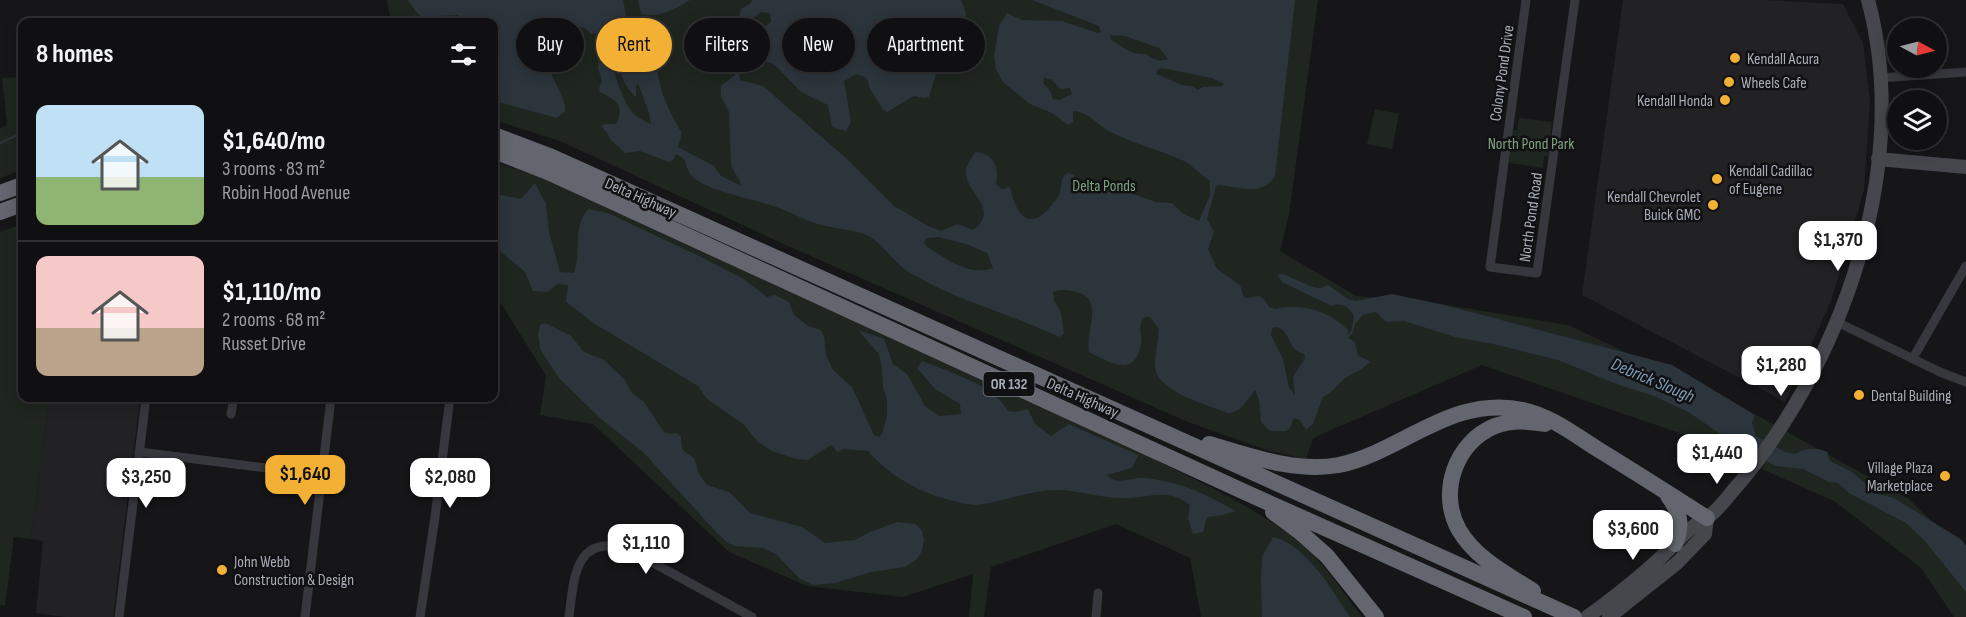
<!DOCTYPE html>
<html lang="en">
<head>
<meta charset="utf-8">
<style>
  :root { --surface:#101012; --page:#1e1e20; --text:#f1f3f6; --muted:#9c9d9f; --line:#303032; --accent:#f2b134 }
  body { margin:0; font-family:"Sofia Sans Condensed",sans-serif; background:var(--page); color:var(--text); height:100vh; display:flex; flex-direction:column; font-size:22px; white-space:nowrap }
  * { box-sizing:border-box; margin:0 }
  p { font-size:20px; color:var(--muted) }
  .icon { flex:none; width:33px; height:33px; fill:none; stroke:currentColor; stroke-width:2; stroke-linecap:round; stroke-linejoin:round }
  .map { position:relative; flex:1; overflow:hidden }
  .details { position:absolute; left:18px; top:18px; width:480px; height:384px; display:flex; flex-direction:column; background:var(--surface); border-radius:12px; box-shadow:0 3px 15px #0003,0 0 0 2px var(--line) }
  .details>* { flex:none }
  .hud { position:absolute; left:516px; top:18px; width:570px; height:54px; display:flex; gap:12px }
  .needle { width:39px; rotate:97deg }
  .tools { position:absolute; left:1887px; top:18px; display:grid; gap:12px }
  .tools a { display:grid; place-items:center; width:60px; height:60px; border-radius:50%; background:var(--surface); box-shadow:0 3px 15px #0003,0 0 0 2px var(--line); font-size:30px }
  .price { position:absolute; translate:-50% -51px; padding:0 14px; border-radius:12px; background:#fff; color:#222; font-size:20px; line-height:39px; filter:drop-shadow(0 2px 3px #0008) }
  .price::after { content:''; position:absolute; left:50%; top:36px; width:18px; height:14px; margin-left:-9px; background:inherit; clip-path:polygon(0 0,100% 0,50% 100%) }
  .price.on { background:var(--accent); color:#111 }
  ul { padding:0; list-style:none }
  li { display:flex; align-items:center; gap:18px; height:150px; padding:0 18px }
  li+li { border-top:2px solid var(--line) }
  li span { display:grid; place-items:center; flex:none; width:168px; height:120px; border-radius:12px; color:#555 }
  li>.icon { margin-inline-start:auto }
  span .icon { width:72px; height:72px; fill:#fffc; stroke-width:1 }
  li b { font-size:26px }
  h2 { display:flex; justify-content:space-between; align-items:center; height:72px; padding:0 18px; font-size:26px }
  .chip { padding:0 21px; border-radius:27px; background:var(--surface); box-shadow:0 3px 15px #0003,0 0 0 2px var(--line); font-size:21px; line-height:54px }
  .chip.on { background:var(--accent); color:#111 }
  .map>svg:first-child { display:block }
</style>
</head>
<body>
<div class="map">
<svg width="1966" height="617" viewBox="0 0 1966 617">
  <rect width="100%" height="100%" fill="#161618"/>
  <path fill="#222225" d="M1623,0h141l79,4 20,39 7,58 -6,89 -33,111 -46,101 -203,-107z
    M49,398h91l-27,219h-48l-29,-4 7,-72 -12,-2z"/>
  <path fill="#1e261f" d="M387,0h931l-29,215 -9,36 76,45 84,8 128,21 170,80 171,94 57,56v62h-12l-33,-49 -87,-67 -149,-66 -203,-70 -165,71 -4,3 -7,20 -37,-8 -81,-29 -400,-176 -228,-105 -66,-21v-98h-103z
    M22,77v93l-22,8v-50l7,-3 -5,-47z
    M1375,109l24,5 -7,35 -25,-5z
    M1519,118l33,4 -4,34h-4l-1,12 -34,-5 4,-33h4z
    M494,162l50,16 600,276c55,28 116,54 163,95 21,19 37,45 55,68h-161l-11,-59 -74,-34 -125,43 -7,50h-15l4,-43 -70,23 -96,-11 -78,-34 -136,-128 -53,-9 6,-40 -52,-82z
    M22,224v174h27l-18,141 -17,-2 -9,69 -5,-1v-373z"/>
  <path fill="#2c353c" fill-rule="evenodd" d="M408,0h215c5,22 3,34 19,53l15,-1c-2,29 10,57 25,81l-4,14 36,19 7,10 20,10c-1,-9 -8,-13 -10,-22l-2,-52 -8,-16v-10l14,-11v-7l-6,-6 -16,1 -15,-5c-4,-14 -7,-23 1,-36l20,-3 16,8 2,-2 4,-16 9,-5 2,-4h208l2,2 4,12 -14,43 -13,6 -10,34 -5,1 -10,-2 -27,16 -4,-2 -14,-23 -1,-6 -3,-4 -9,-3 -12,7 7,41 -5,9 -14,-4 -4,-22 -27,-13 -24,-25 -6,-4 -8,-2 -15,1 -8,-3 -2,5 2,16 23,6 84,73 47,47 36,21 11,4 17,-7 15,6c29,-22 -9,-36 -7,-60 1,-6 6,-12 9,-18 18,1 25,15 21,32l6,5 8,-2c5,25 18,47 41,19 2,-4 7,-8 8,-11 4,-9 0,-16 8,-22l7,2 2,6 -2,9 9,4 5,-3 7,-10 61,21 16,1 10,10 17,8 11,-26v-14c-9,-6 -17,-15 -26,-20 -24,-11 -51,-17 -75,-30 -13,-7 -20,-19 -36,-20v11l-5,3 -16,-12 -22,-9 -27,-22 -7,-13 -2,-13 5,-30 8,-13 15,7 40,1 36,12 3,-1 -2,-6 -67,-26h263l-20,176c-11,21 -37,11 -56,9l-3,1 -9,33 7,13 -6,17 9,20 23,16 4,12 4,1 11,-2 6,4 4,7 6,2c25,-7 55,2 73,21l-1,7 8,5 3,14 8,3 4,3 -8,7 -17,9 -15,15 -7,4 -10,27 -7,6 -6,-10 -6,-2 -4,10 -4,3h-16l-9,-9 -2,-22 -4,-10c-9,10 -12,22 -27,23 -20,-8 -71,-21 -73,-46 0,-13 3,-26 4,-38l-9,-12h-5c-9,9 -2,17 -4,27 -6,35 -33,18 -52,8 -4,-25 18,-55 -17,-61 -7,-1 -13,-2 -19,1l1,8 7,13 3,21 -5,3c-48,-23 -101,-36 -147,-63 -17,-9 -30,-32 -45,-39 -15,-6 -33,-6 -49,-11 -14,-4 -27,-12 -42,-17 -20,-8 -72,-16 -85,-32 -4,-4 -4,-11 -7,-16l-8,-5 -2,5 -5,3 -29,-11 -15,2 -15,-14 -2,-5 -7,-8 3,-2h12c9,-18 1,-24 -16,-32l-1,-4 3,-7 -4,-13 1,-16 18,-10 2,-13 -8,-2 -8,5 -12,2c-6,-8 -13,-8 -22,-7 -17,2 -25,27 -20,42 5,12 12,23 16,36v6l-8,7 -63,-17v-79h-42l6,-7 -23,1 -3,4c-12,0 -18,-11 -24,-20zM761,12l9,1 1,9 -8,6 -11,-4 -4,1 -1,-2zM1111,35l14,1 34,12 9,11c-9,3 -15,1 -22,-5 -15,2 -24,-8 -36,-15zM613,53l8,5c0,20 1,23 14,39l1,-1v-10l2,-3 11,30 2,11c-6,-3 -12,-5 -17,-10 -9,-8 -26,-50 -21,-61zM1162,68l50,10 12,6 -2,2 -19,1 -5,3c-7,-6 -12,-3 -19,-6 -8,-4 -15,-7 -23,-10l2,-5zM1044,78l8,2 8,9 10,-1 2,6 -13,6 -6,-1 -3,-8 -7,-8zM939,237l30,8 18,8 6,15c-24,9 -47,-10 -66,-21l-3,-5 3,-4zM1278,327c14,7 9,22 26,27l1,4 -12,19 2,18 -6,-7 -6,-29 -12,-24 1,-7z
    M638,0h52c-14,9 -31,18 -49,14z
    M535,183l11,21 3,28 11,40 14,1c8,-22 -2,-45 14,-64l20,4 93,44 43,22 23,18 8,-2 14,7 5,13 14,11 13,4 3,6 2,19 7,15 19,17 22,48 5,2 3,-3 5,-19v-14l-4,-14 -1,-18 -3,-15 -21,-24 26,9 9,25 14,10 18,32 14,10 22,-2 -1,-10 -25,-15 -18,-21 5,-7c26,10 73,25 86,50l7,1 13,-3 7,15 16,12 18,-12 69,31 -6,13 -25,7c11,12 25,1 39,3 38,5 57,15 90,33l-13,4 -16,2 -4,15 -10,2 -5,-16 2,-13c-22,-18 -40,-7 -65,-7 -23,1 -46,-8 -68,-8 -28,0 -54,12 -81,15 -6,0 -13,-2 -18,-3 -34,-7 -68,-25 -90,-51l-25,-2 -5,3 -7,-7 -23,15 -12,-1 -24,-8 -14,-9 -15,-18 -36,-25 -9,-13 -103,-62 -29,-22 2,-17 -10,-1 -11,8 -14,-1 -8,-19 -24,-20 -7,-26v-39l7,8 20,4z
    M1283,274c8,3 31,15 36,14 3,0 6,-2 9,-3l20,14 8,2 36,-7 48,10 232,61 83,50 -3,8 4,13 29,16 10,2c10,-6 22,-7 32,-2l3,9 22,11 26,22 16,4 68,42 4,6v46l-41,-51 -19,-18 -57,-30 -11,-10 -9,-1 -26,-13 -28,-3 -46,-26 -39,-27 -36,-17 -35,-11 -61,-25 -65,-16 -38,-7 -51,-16 -18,1 -10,-10 -13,3 -11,12 2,-11c-6,-9 -11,-14 -22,-10l-50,-24 -5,-7z
    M545,323l26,13 13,16 20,8 21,20 6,12 13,10 20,30 6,2 7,-1 4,4c0,17 3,13 13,21l5,16 8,11 22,7 21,21 52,14 23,16 30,-3 15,-8 27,-10 19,2 6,7 2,9 -2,11 -5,8 -12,8 -34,5 -36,11 -21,2 -14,-6 -24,-25 -13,-6 -28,-2 -7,-3 -11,-10 -74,-81 -42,-33 -42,-41 -19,-29 -2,-15 2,-9z
    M1273,537c35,9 58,52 77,80h-88l-1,-36 1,-24z"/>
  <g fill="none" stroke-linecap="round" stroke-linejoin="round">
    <path stroke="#2c353c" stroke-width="2" d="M0,143l22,-10
      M1347,337l5,-5 2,-8"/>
    <path stroke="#37383d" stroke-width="9" d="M1526,0l-36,267 47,6 38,-273
      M1880,78l86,-6
      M1837,322l103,50 26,10
      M1913,358l53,-92
      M231,414l3,-16
      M139,452l183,23
      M119,617l27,-219
      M305,617l26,-219
      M420,617l15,-100 15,-119
      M569,617c5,-38 5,-84 59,-68l124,68
      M1096,617l2,-24"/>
    <path stroke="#45474d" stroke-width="14" d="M1878,159l88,8
      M1587,617c21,-15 41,-31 61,-48 16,-13 29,-30 46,-43 3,-3 8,-5 12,-7 9,-7 18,-17 25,-26 111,-126 182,-327 137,-493
      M1609,617l68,-54 28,-29 2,-16"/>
    <path stroke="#63666e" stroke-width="16" d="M494,135l58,22 1022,460
      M494,151l54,21 701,322 275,123
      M0,193l22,-8
      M0,212l22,-8
      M1209,444c41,12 87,29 130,21 65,-14 111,-70 184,-55 28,6 52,25 76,40 36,22 72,45 108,68
      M1668,496c12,16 15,29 7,48
      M1273,512l27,20 27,24 49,61
      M1533,591c-26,-17 -57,-32 -74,-61 -21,-37 -4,-88 36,-104 16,-6 34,-5 50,-2"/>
  </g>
  <g fill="#f2b134" stroke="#111113" stroke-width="2">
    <circle cx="1735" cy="58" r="6"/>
    <circle cx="1729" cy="82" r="6"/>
    <circle cx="1725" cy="100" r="6"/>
    <circle cx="1717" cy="179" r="6"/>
    <circle cx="1713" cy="205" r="6"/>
    <circle cx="1859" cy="395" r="6"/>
    <circle cx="1945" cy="476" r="6"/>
    <circle cx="222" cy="570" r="6"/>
  </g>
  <g text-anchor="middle" stroke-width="5" stroke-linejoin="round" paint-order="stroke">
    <rect fill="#111113" stroke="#7b7e86" stroke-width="1.5" x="983.5" y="372" width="51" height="24" rx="4.5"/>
    <g font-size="15" font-weight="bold" fill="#a8adb8">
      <text x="1009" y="389">OR 132</text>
    </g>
    <g font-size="16" fill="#a8adb8" stroke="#111113" text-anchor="start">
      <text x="1747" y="64">Kendall Acura</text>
      <text x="1741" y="88">Wheels Cafe</text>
      <text x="1713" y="106" text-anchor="end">Kendall Honda</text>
      <text x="1729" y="176">Kendall Cadillac<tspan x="1729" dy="18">of Eugene</tspan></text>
      <text x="1701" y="202" text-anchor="end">Kendall Chevrolet<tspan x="1701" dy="18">Buick GMC</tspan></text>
      <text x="1871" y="401">Dental Building</text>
      <text x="1933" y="473" text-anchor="end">Village Plaza<tspan x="1933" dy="18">Marketplace</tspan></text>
      <text x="234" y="567">John Webb<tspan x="234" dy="18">Construction &amp; Design</tspan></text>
    </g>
    <g font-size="16" fill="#a8adb8" stroke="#111113">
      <text transform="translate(1501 73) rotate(-82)" y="6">Colony Pond Drive</text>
      <text transform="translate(641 197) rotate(24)" y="6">Delta Highway</text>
      <text transform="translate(1530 217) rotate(-82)" y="6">North Pond Road</text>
      <text transform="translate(1083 397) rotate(24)" y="6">Delta Highway</text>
    </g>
    <g font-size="16" fill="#7fa381" stroke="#111113">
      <text x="1531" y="149">North Pond Park</text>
      <text x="1104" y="191">Delta Ponds</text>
    </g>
    <g font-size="18" font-style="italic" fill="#7f9bb3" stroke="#111113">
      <text transform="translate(1653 380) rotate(23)" y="6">Debrick Slough</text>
    </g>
  </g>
</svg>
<div class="tools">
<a><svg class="needle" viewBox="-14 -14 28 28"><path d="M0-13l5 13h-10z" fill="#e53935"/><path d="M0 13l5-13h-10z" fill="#9c9d9f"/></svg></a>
<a><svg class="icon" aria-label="layers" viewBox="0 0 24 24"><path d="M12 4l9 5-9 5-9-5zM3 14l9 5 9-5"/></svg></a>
</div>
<b class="price" style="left:1838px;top:272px">$1,370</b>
<b class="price" style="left:1781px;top:397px">$1,280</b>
<b class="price" style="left:1717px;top:485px">$1,440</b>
<b class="price on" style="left:305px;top:506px">$1,640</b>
<b class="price" style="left:146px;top:509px">$3,250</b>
<b class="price" style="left:450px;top:509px">$2,080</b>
<b class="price" style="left:1633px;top:561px">$3,600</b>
<b class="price" style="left:646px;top:575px">$1,110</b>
<div class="hud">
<a class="chip">Buy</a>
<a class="chip on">Rent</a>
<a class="chip">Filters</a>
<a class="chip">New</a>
<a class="chip">Apartment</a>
</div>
<section class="details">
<h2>8 homes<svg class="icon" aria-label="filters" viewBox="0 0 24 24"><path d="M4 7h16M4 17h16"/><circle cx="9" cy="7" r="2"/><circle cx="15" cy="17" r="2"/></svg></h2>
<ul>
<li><span style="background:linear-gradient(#bfe0f5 60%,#8fb573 0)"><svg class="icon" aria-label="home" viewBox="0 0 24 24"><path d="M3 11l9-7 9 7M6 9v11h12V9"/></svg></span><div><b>$1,640/mo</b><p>3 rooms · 83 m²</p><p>Robin Hood Avenue</p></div></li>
<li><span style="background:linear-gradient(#f6c9c9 60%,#b9a48a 0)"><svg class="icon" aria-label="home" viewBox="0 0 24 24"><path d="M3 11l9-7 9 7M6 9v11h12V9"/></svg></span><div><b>$1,110/mo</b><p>2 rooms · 68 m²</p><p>Russet Drive</p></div></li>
</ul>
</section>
</div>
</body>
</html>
